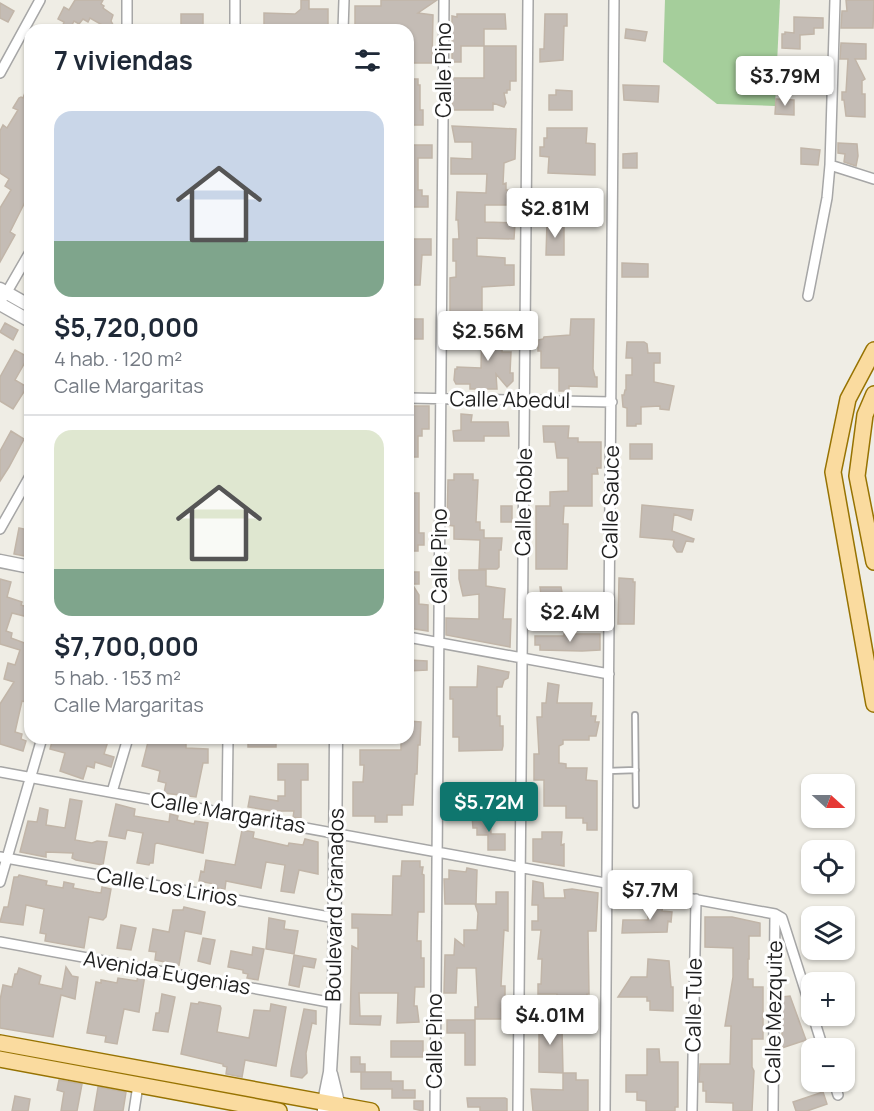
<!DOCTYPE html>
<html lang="es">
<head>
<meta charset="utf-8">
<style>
  :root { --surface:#fff; --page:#f2f2f3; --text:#1f2937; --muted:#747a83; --line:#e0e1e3; --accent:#0f766e }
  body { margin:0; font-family:Manrope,sans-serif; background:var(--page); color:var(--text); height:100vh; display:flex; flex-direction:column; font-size:22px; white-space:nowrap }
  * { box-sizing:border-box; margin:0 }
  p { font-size:20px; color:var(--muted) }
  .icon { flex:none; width:33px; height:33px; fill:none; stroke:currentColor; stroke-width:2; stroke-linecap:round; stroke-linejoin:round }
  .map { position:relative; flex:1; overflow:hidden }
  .drawer { position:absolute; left:24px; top:24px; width:390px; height:720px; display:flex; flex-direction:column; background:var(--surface); border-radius:18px; box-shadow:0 2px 4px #0004 }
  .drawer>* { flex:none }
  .needle { width:39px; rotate:111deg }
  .fabs { position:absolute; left:801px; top:774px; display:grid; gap:12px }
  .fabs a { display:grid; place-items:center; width:54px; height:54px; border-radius:12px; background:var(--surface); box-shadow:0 2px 4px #0004; font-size:30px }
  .price { position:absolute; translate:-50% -51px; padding:0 14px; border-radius:6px; background:#fff; color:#222; font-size:20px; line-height:39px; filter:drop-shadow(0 2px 3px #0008) }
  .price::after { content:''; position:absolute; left:50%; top:36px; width:18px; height:14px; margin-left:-9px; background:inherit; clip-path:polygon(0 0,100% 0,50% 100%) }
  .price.active { background:var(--accent); color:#fff }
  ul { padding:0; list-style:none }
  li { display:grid; align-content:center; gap:12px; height:318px; padding:0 30px }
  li+li { border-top:2px solid var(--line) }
  li span { display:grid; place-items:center; height:186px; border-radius:18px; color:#555 }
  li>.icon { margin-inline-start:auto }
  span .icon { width:108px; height:108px; fill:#fffc; stroke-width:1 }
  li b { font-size:26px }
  h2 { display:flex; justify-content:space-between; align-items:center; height:72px; padding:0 30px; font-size:26px }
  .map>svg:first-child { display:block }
</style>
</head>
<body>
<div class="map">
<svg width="874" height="1111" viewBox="0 0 874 1111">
  <rect width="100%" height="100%" fill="#efede5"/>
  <path fill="#a5ce9b" d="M665,0h115l-5,106 -58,-2 -54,-42z"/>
  <path fill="#c4bcb5" stroke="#c1b5a8" stroke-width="1.5" d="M75,0h28l-2,4 3,2 -1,2 10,7 -2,6 5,9h-5l-21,-12 -2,4 -5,-3 -4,5 -5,-3 -4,8 -7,-4 1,-3 -6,-3 6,-12 5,3z
    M301,0h8v9h19v21h-64v-17l31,1 6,-5z
    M381,0h56l-19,13 15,2 -1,48h-24v-33h-53v-24h26z
    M846,0h28l-1,28h-32l1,-17h5z
    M0,3l14,8 -6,11 -8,-4z
    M181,14h22v15l-22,-2z
    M457,14h48l1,15h-22v17h-23v16h-9v-46l5,1z
    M545,14h22v12h-3l-1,34 -23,2v-13h4z
    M794,17l29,1v10h-9v6l-14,1v14l-18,-1v-14h3v-2l9,1z
    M626,29l21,3 -2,9 -20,-3z
    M841,43l25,1v15h-11l10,20 -3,2v13h3v23l-19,-1 -2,-16h-2v-8h4l2,-33h-8z
    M484,46h32v35h-6v9h-3v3h-3l2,10 -2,4 -11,-4v7h-41v-32h32z
    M788,67h12l-1,15 16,1 -1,11 -16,-2 1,-10 -23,-1 1,-12 11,1z
    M408,79h10v6h2v25h3v15h-15z
    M29,82l1,110 -20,40 5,3 -15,27v-54l11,-18 -6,-4 4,-7 -9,-6v-42l3,-6 4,3 11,-18 -5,-2 6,-10 2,-1 2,1z
    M623,85l36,1 -1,16 -34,-2z
    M556,90l16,1v19h-23v-15h7z
    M776,99l18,1v15l-19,-1z
    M452,126l64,3 -1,30 -11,4 -1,21 3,-1v7h7v15h-28v17l30,1 -1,16 -37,-1v18l28,2v7h9v20l-32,2v32l-31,-1 -1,-5v-35l6,-1v-16h-3v-22h6l-1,-19h-2l1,-28 29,1 1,-19h-36v-16l21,1v-17h-17z
    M547,128h40l-1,15 9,1v31l-47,-2 1,-16 -9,-1v-9h4v-9h3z
    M838,143l19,1 1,12 -2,10 -12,-4 1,-8 -7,-1z
    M408,145h24v13h-14v32h4v6h6v11h-20z
    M801,148l19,2 -2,15 -17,-1z
    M637,153v15h-14v-14z
    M547,223h17v32h-18z
    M408,239h23v16h-9l-2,30h-12z
    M622,263l26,1v13h-26z
    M409,319h14v20h-14z
    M571,319h23l-1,50 2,8h2v10l-28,-1v5h-10v-23h-18v-17h-3v-11l5,-1 1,-2 26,-2z
    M482,322h20v30h9l-1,21h3v8l-6,6 -11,-13 1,15h-27v-5h-14l-2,-4 1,-11h2v-2l24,1z
    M5,323l13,7 -5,10 -13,-8z
    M627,342h17l3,2 1,9h12v10h-6v19l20,4 -5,24 -9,-1v-3l-19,1v17h-5v2h-9v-18l-4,-1 -1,-12h2l1,-5h1v-15h6v-17h-6z
    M15,350l13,7 -13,23 12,7 -14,22 -13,-8v-24z
    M408,406h21v23h-7v7h-4v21h-10z
    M461,414l11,1 -1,7h37l1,14h-25v5h-30l-1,-10 8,-1z
    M543,426h26l-1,12h10v4h23v26h-4l1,6h-6v32h-28l-1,18h5l-1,45h-31v-63h14v-14l18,-1v-33h-11l-2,-16h-11z
    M11,431l13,8 -15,28 -9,14v-30z
    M630,444h22v15h-22z
    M454,474h19v6h5l-2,42h4v8h4v8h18l-1,12h-2v17l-2,2h-18l1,-29 -26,-1v-13l-7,-1 1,-45h6z
    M408,493h11v40h5v12h-6v6h-10z
    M642,505l51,5 -2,10 -17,-6 -2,17 22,8 -1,3 -7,-1 -4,11h-5l-4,-6 1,-6 -34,-3z
    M501,506h11v16h-11z
    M19,528l10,2 -4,26 -11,-2z
    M459,570h27v16l19,3 -2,30h8l-1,28 -64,-12v-17l33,1v-25l-16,2 -4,-17z
    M408,572h11v12h-7l7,11v9l9,1v26l-19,-3z
    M619,578l14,1v3h2l-1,42h-16z
    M0,579l11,3 -4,15 15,5 -1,3 9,3 -2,9 -16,-4 -6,18 6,2 -1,5 19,7v58l-8,-2 -7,31 7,2 -1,5 5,2 -3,10 -23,-7v-40l14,-22 -10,-3 4,-16 7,2 5,-15 -20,-6z
    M540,587h21l3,16h3v16h-25v-5h-7l1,-18 5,-1z
    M564,634h36v16l-18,1 -42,-1v-5h-5v-9h29z
    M409,660l18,1v9l-18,1z
    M478,666l31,6 -1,6 -4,2 -2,7h-5v29h3v10h3v20l-1,4 -43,1v-14h-6v-38h-3v-12h27z
    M548,683l11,2 -2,18h35l-1,13h5l-1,6h4l-3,14h-7v4h-26v4l-4,2v17l7,1v4h21l-1,12 11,1v49h-10v-7h-4v-5h-17v-12h-22v-26h-10v-26h5l-2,-37h5v-14h4z
    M408,721l13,1 -1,23h-2l-1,29h-2l-2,31h-11v10h-15v7h-12v-6h-22v-34h10l1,-17h-4v-15h41v-12h7z
    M53,738h17l15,5 1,-5h23l-5,16 10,3 -3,10 -16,-5 -1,6 -7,-2 -4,13 -23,-8 5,-18 -15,-4z
    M149,738h30l7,1v9l22,1v14h-5l-7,34 -32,-4 2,-10 -8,-2 2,-10 -18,-5z
    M248,738h28v9h-28z
    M278,764h30v16h-7v38l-8,-1 1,-6h-22l-24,-4 2,-11 28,5v-5h7v-16h-7z
    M445,789l33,1 -1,24h-32z
    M70,799l12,2 -7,39 17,3 5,-2 10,1 -4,23 -27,-5 -4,-2 1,-5 -27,-1v5l-26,-5 8,-31 9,1 3,-14 8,2 -2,15 19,3z
    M116,804l19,5 -1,7 35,6 1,-8 8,2 -1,4 17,4 1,-3 13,2 -5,30 -46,-10 -2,1 -2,19h-3l-1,2 -12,-2 6,-30 -16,-3 -2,9 -16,-3z
    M472,816h18l1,18h14v16h-17v-15h-11v-7h-4z
    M242,830l12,2 -1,6 35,8 1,-3 14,2 2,-6 13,3v32l-19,-4 -5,23 -13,-2 4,-26 -19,-3 -5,26 -35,-7 -1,8 -11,-1v-4l-15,-3 2,-10 3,1 2,-12 29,5z
    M542,832h20l-1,13 3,-1v22l-31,-5v-22h9z
    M402,861h18v6h3l-1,7 2,1v37h-6l-1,29h4v17h3v29h-9l-1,19h3l2,16 -22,1 1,-30h-39l1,23h21l-1,9 -30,-1 2,-78 6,3v-21h-6v-14l40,1 1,-39h8z
    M467,868l10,2 -1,34h20v-12h12v39l-4,-1 -3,56h4v23h-4l1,10h-27v-12h3l-2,-39h-19l-1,25h-12l1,-38h9l1,-16 9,7v-16h13l1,-17 -3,-9h-30l-1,-25h5v-9l17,2z
    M19,875l28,6 -1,4 17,3 1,-6 10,2 -1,4 21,4 7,1 1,-6 9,2 -5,28 -3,3 -14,-3 -5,31 -39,-7 1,-7 -6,-1 4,-24 -18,-4 -3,20 -23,-3 4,-15h4l6,-30h4z
    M533,881l10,2 1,15h21l-1,-8 8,-1 26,4 -2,38h-8l1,63h-2l-1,14h-29v-14h-19v-10h3l1,-25h-4l3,-29h-9v-9h6v-16h-6z
    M648,902l15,3 -1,6 10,1 -1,10 -3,-1 -1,11 -45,1 1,-13h25z
    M184,907l21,5 -4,22 -16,-3 -6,34 -24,-5 1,-8 -7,-1 4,-22 16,3 4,-22h10z
    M705,917h27l28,6v13h-11v23h-1v20h5v8h10v52h-11v28l2,4 -2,40h-19v-8l-27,-1v-11h-3v-9h-4l1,-18h30l1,-38h-6l8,-49v-29l-28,-1z
    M269,918l16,3 -1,8 14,2 -4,23 -28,-5z
    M121,925l15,3 -5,22 -14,-2z
    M203,938l12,2 -5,24 -12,-3z
    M253,947l11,2 -6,31 -11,-2 1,-4 -5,-1v-3l-15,-3 3,-16 21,4z
    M820,950h10l2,9 -10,-2z
    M294,955l22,4 -2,9 -11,-2 -4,21 -10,-2z
    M648,959l21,2 2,26h2v24l-23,-1v-9h-3v-4h-29l13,-20h16z
    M66,967l6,9 6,1 -3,22 -14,-4 -8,42 -53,-9v-28l3,-15 9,2 3,-13h2l2,-6 22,8 -2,8 23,5z
    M138,974l7,1 -6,37 -15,-3 -7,35 -12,-2 1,-6 -19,-3 9,-51 5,1v-3l16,3 1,-5 19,3z
    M162,994l13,3 -7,35 -15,-2 3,-17h3z
    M790,996l16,44 -24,8v-51z
    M199,1002l21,4 1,2 -4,24 32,6 5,-28 16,1 1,-7 15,3 -10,59 -31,-6 -3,17 -16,-3 1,-7 -4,-1v-2l-42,-10 10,-51 7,1z
    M304,1009l12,2v13l-4,-1 -6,30 1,20 -5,5 -11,-2v-5z
    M556,1017v12h6l1,44 -24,-1v-54z
    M447,1020h28v45h-10v-32h-18z
    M391,1041h32v16h-32z
    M647,1049h12l1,13h18v45h-3v4h-29v-10l-9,-1v-8h-11v-17h21z
    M351,1057h9v7h5v8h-14z
    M361,1072h30v9h12v9h12v8h-23v-9h-31z
    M563,1073h13v7h12v31h-55l-2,-22 32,1z
    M59,1080l23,4 -5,27h-16l3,-19 -7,-2z
    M98,1087l28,5 -3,19h-29z
    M823,1092l4,12 -20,7h-11l-3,-9z
    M15,1096l15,3 -2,12h-16z
    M467,1098h38l2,1v12h-27v-4h-12z
    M414,1101h9v10l-9,-2z"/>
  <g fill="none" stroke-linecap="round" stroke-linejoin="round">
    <defs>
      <path id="service" d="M635,715l1,90
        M608,771l28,-1"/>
      <path id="minor" d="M127,30v-30
        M235,30v-30
        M343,30l1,-30
        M0,73l40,-73
        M830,165l44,14
        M808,296l19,-98 3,-33 5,-165
        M4,297l26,-45
        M408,398l204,4
        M0,529l30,-53
        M408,637l201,37
        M0,772l775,142 7,4 30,94
        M112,792l16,-54
        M227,813l1,-75
        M0,857l335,61
        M0,882l42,-144
        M0,942l334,61
        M813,1016l10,32
        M834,1082l4,13
        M134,1111l4,-26
        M435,1111l9,-1111
        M518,1111l10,-1111
        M605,1111l9,-1111
        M692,1111l4,-212
        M773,1111l2,-197"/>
      <path id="tertiary" d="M0,289l30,17
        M0,304l30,17
        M0,561l30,6
        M331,1074l9,37
        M324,1111v-9l6,-30 4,-69 2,-265"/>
      <path id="primary" d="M874,350l-26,49 -15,73 41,232
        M874,394l-9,21 -8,61 17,86
        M0,1043l371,68
        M0,1059l279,52"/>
    </defs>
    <use href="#service" stroke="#a6a6a6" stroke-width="8"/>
    <use href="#minor" stroke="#a6a6a6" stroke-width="12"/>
    <use href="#tertiary" stroke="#a6a6a6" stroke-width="15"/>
    <use href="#primary" stroke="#977302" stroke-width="18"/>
    <use href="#service" stroke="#fff" stroke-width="4.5"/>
    <use href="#minor" stroke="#fff" stroke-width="9"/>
    <use href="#tertiary" stroke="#fff" stroke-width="12"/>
    <use href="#primary" stroke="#fadb9f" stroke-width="15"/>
  </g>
  <g text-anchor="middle" stroke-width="6" stroke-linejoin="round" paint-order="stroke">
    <g font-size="21" fill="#1f1f1f" stroke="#fff">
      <text transform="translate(444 70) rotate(-90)" y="7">Calle Pino</text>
      <text transform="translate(510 400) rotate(1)" y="7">Calle Abedul</text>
      <text transform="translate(524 502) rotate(-89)" y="7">Calle Roble</text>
      <text transform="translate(611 502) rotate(-89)" y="7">Calle Sauce</text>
      <text transform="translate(440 556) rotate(-90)" y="7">Calle Pino</text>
      <text transform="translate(228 813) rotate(10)" y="7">Calle Margaritas</text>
      <text transform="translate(167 887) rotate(10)" y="7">Calle Los Lirios</text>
      <text transform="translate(335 905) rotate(-89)" y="7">Boulevard Granados</text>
      <text transform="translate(167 973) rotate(10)" y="7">Avenida Eugenias</text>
      <text transform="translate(694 1005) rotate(-89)" y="7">Calle Tule</text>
      <text transform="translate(774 1012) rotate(-89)" y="7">Calle Mezquite</text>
      <text transform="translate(435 1041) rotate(-90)" y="7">Calle Pino</text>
    </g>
  </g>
</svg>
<div class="fabs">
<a><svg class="needle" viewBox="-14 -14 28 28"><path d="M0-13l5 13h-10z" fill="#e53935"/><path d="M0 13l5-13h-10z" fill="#747a83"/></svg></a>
<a><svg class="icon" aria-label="locate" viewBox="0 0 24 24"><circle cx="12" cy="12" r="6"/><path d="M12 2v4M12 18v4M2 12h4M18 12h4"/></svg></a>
<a><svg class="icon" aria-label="layers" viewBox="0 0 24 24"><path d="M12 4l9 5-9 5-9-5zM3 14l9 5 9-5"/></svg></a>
<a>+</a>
<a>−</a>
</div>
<b class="price" style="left:785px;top:107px">$3.79M</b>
<b class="price" style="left:555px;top:239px">$2.81M</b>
<b class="price" style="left:488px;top:362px">$2.56M</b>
<b class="price" style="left:570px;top:643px">$2.4M</b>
<b class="price active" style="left:489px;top:833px">$5.72M</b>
<b class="price" style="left:650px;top:921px">$7.7M</b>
<b class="price" style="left:550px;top:1046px">$4.01M</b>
<section class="drawer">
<h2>7 viviendas<svg class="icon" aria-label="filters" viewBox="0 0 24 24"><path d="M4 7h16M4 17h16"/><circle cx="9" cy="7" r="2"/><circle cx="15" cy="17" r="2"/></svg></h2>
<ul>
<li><span style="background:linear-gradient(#c9d6e8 70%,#7fa58c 0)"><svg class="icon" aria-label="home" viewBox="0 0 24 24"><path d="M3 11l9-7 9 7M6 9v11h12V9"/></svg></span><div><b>$5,720,000</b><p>4 hab. · 120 m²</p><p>Calle Margaritas</p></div></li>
<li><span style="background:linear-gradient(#dfe7d0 75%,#7fa58c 0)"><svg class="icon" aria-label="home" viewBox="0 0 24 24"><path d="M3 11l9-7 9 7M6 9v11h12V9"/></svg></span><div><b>$7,700,000</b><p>5 hab. · 153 m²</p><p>Calle Margaritas</p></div></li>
</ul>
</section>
</div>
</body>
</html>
